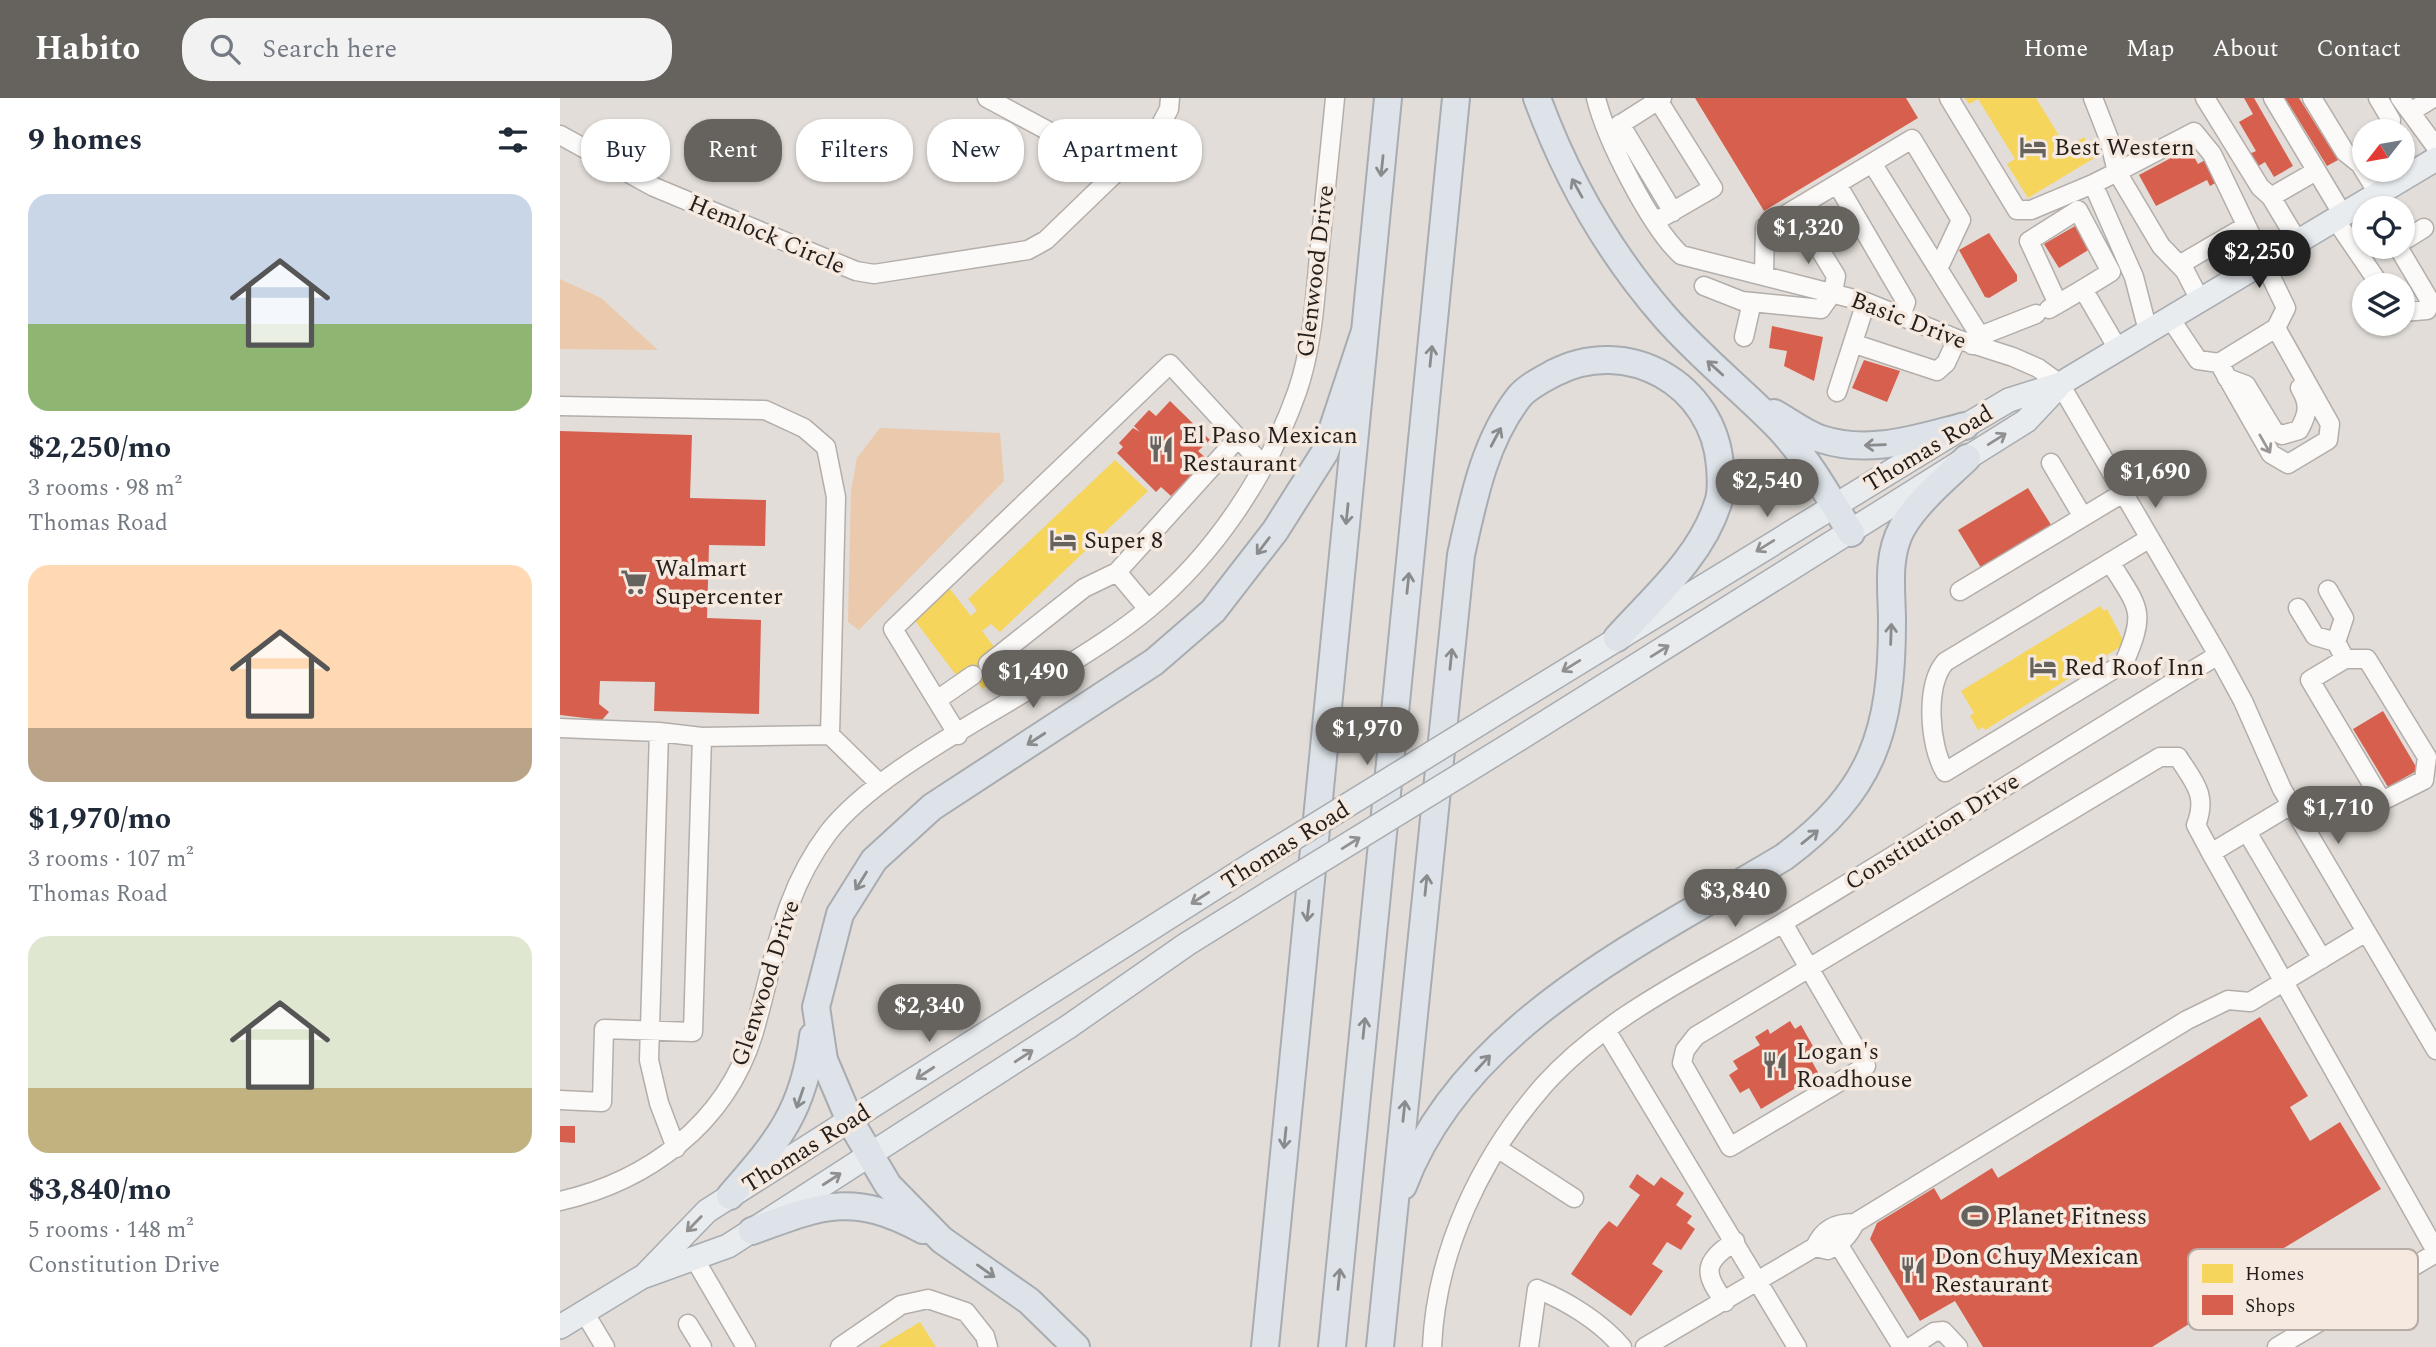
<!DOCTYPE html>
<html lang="en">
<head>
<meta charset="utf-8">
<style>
  :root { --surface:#fff; --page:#f2f2f3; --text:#1f2937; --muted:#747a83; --accent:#66625e }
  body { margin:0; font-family:Spectral,serif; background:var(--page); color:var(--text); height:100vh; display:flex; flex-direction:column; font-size:26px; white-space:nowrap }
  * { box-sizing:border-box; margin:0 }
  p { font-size:23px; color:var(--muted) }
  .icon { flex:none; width:38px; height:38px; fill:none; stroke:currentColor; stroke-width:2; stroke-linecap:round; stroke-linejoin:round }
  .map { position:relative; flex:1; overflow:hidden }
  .details { display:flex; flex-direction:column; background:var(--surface); width:560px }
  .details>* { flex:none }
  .hud { position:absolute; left:21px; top:21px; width:665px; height:63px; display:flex; gap:14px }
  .needle { width:46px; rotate:239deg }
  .buttons { position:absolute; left:1792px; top:21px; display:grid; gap:14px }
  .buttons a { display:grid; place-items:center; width:63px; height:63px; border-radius:50%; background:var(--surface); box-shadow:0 2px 5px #0004; font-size:35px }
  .price { position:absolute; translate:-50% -60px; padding:0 16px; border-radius:24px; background:var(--accent); color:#fff; font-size:23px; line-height:46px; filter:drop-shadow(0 2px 4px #0008) }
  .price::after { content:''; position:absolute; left:50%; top:42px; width:21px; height:16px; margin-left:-10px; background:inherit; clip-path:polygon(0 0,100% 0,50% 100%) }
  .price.on { background:#222; color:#fff }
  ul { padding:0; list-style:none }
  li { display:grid; align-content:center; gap:14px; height:371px; padding:0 28px }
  li span { display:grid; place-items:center; height:217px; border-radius:21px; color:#555 }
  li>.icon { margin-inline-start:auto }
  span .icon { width:126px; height:126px; fill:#fffc; stroke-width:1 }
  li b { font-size:30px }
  h2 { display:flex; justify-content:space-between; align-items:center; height:84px; padding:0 28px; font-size:30px }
  .chip { padding:0 24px; border-radius:28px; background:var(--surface); box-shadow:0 2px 5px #0004; font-size:24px; line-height:63px }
  .chip.on { background:var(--accent); color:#fff }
  header { display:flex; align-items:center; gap:42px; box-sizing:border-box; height:98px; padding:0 35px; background:var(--accent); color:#fff }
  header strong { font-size:33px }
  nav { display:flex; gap:38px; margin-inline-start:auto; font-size:24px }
  .search { width:490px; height:63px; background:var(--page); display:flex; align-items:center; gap:18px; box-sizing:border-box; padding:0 24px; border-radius:28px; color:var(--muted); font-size:26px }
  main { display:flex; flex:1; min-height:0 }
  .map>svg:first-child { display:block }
</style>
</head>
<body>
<header>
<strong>Habito</strong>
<div class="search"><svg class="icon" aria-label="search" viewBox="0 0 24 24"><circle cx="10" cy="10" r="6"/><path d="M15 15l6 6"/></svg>Search here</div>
<nav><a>Home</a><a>Map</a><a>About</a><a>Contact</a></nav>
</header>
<main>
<section class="details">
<h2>9 homes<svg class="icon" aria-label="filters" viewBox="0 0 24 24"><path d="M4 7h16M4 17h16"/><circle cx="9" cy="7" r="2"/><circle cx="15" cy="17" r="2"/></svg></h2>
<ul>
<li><span style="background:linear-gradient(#c9d6e8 60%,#8fb573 0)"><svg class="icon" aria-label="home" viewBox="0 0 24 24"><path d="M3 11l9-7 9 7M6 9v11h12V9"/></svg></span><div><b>$2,250/mo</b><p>3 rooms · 98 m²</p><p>Thomas Road</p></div></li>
<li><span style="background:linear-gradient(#ffd9b3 75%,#b9a48a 0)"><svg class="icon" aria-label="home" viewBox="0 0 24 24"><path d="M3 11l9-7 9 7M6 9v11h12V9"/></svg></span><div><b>$1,970/mo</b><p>3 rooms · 107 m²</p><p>Thomas Road</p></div></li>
<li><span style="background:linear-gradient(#dfe7d0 70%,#c2b280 0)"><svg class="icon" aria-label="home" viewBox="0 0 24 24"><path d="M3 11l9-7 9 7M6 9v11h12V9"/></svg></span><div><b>$3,840/mo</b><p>5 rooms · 148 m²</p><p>Constitution Drive</p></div></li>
</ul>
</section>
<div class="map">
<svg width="1876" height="1249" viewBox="0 0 1876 1249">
  <rect width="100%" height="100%" fill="#e2ddd8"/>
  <path fill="#ebc9ac" d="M0,181l41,19 57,52 -98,-1z
    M320,330l120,5 4,48 -145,149 -11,-8 3,-131 6,-33z"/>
  <path fill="#f6d55c" d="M1405,0h71l25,41 -5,3 6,9 22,-14 12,20 -68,41 -21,-34 8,-5 -37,-60 -9,5z
    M555,362l33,31 -148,141 -9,-8 -9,7 16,21 -12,9 12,18 -16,10 -12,-18 -11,8 -46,-61 37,-29 21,27 6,-6 -9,-11z
    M1540,508l4,5 3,-2 18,35 -140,86 -2,-3 -5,3 -8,-14 4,-3 -13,-22z
    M360,1224l16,25h-58z"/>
  <path fill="#d6604d" d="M1135,0h211l12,20 -154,93z
    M1684,0h10l39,68 -19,11 -9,-15 -8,5 -8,-13 7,-3 -17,-29 14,-8z
    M1725,0h14l39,62 -11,6z
    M1624,53l4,7 5,-3 5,9 11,-6 12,22 -11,6 -3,-6 -51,26 -17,-31z
    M1515,128l15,23 -31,19 -15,-24z
    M1429,135l28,42v6l-28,17 -4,-1 -26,-47z
    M1212,228l51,11 -9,44 -30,-15 3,-15 -18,-3z
    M1304,262l36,11 -13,31 -35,-14z
    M610,303l40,39 -12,11 9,8 -36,37 -10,-9 -5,5 -39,-39 6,-6 -4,-4 14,-15 7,4 -6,-6 15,-16 7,6z
    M0,333l132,4 -2,63 76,2 -1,46 -56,-1 -2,73 54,2 -2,94 -105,-3 1,-29 -55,-1 -1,23 10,8 -7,8 -42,-5z
    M1468,390l25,40 -70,43 -25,-41z
    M1823,613l35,59 -30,17 -35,-58z
    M1700,919l48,79 -18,11 20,34 30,-19 41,67 -176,107 8,13 -61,38h-169l-28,-46 -35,20 -50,-82 7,-16 57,-35 7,12 51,-32 6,10z
    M1230,923l5,8 6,-4 13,23 -7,5 12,21 -58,35 -12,-21 -9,5 -11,-18 9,-6 -5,-8 27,-16 -5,-8 13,-8 2,5z
    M0,1028h15v17l-15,-1z
    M1077,1076l17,12 7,-9 23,16 -8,12 16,11 -5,7 8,6 -14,21 -14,-8 -15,22 11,7 -32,45 -60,-42 29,-43 9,-10 8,6 23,-32 -11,-8z"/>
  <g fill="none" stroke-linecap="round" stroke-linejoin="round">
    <defs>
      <path id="minor" d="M427,0l132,71
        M1036,0c10,41 54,128 85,157l185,47 91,37 56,18 25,11 22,16 158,271 25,46 39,88 154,261
        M1389,0l68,112h14l62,-26 41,93 14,54
        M1533,0l16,41 8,33 -24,12
        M1645,0l55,89 11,10 27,45
        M1713,0l70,117
        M1752,0l33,54 15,12 18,29
        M1818,0l13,22 -1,11
        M1840,0l36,49
        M1852,13l21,-13
        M1060,26l53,88
        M1053,31l49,-31
        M0,37l94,52 202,84 18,3 154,-24 18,-10 110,-106 13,-25 1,-11
        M1312,65l108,173 -8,9
        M1277,86l69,118 -5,15
        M1711,99l45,-26
        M1775,121l45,66
        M1096,123l57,-33 -55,-88
        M1843,143l21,-13
        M1838,149l32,54 -3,9 -24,2
        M1619,167l67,-39
        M1204,177l1,-48 147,-88 49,81 -23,49
        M1144,188l38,15 79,8 12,-17 3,-16 -41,-67
        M1523,191l35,60
        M1489,211c21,-12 41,-24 62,-37l-33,-62 -49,31 29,63
        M1610,220l28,42 21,3 57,-35 10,-20 -74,-154 -18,-22 -77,40 44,74 24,25 15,29
        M1420,238l56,-22
        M1184,239l8,-35
        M1295,246l82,27 9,-8 11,-24
        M1659,265l52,91 17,10 40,-24 2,-16 -54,-96
        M1667,280l19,7 28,46 8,4 17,-5c9,-16 11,-26 1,-42
        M1277,294l29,-90
        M0,308l205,4 39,18 22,19 10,50 -6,238
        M1491,365l32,54
        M1550,464c29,47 37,48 14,101l-179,109c-16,-27 -20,-86 0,-110l205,-124
        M557,474l121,-134
        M1400,493l163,-98
        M1738,510l17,28 21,6 8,-24 -16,-28
        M1776,544l9,17 -35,21 72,121 42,-21 3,-23 -60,-98h-22
        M428,566l96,-76 33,-16 31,37
        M377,602l36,-25
        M0,630l99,4 -10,328 10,43 17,45
        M398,637l-65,-106 277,-265 93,101
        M142,639l128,-2 50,49
        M1687,734l75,127
        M1651,755l225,398
        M1223,825l26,45 -113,68 -11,14 -3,13 48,84 136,-81 -57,-98 351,-211h18c16,25 30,38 18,68l15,28 80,-48
        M1046,932l191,317
        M0,1002l42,2 2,-73 89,3 9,-295 -43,-5
        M937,1050l77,50
        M0,1103c88,-20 165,-77 193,-166 22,-73 27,-138 75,-202 42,-55 144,-108 205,-146 38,-25 79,-48 114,-77 67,-55 121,-136 150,-218 15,-43 18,-91 22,-136 5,-52 11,-105 16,-158
        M1295,1125l332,-203 41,-20 22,2 116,-70
        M1278,1146l64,103
        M134,1160l52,89
        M1165,1204c-23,-30 -21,-40 10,-61
        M24,1214l21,35
        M128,1226l14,23
        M280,1249l61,-42 27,-6 38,13 19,24 3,11
        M872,1249c4,-96 49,-190 112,-262 65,-72 158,-113 240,-163 145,-87 289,-178 434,-267
        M969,1249l8,-58c30,12 64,33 85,58
        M1085,1249l170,-100c8,-18 20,-24 40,-24 -7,14 -13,19 -27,27l-13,-3
        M1351,1249l23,-15 9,-1 15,16
        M1717,1249l159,-94"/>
      <path id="major" d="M940,613l465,-285 44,-26 51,-16 376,-225
        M959,641l507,-318 32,-34
        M87,1175l60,-62 550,-350
        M0,1229l82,-50 86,-31 340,-219 119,-83 85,-53"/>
      <path id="highway" d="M977,0c29,79 72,155 128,219 35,40 77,73 114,111 29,31 50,69 72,105
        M1214,315c15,8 31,21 47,26 49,16 97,-1 144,-13
        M843,1088c60,-161 243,-246 381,-329 89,-66 108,-126 108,-235 0,-31 -6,-64 10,-94 16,-27 42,-48 65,-70
        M170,1098c48,-55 74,-85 83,-160
        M192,1133c70,-26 101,-39 171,-1
        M516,1249l-47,-46 -87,-61 -54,-55 -38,-64 -26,-61 -8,-53 24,-93 34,-54 58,-53 222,-145 59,-51 62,-80 50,-79 40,-121
        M705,1249l123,-1249
        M772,1249l124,-1249
        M820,1249l81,-792c12,-54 23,-113 58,-158 8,-10 24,-18 35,-24 73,-38 160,11 166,93 1,12 2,26 -2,37 -17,54 -64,94 -101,135"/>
    </defs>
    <use href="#minor" stroke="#b3aeaa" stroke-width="21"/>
    <use href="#major" stroke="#a8acb0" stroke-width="26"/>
    <use href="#highway" stroke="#a8acb0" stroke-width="30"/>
    <use href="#minor" stroke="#fbfaf9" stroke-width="18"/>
    <use href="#major" stroke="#e9ecef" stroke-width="23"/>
    <use href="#highway" stroke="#dde3e8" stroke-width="26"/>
    <defs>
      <path id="major-bridge" d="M697,763l243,-150
        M712,793l247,-152"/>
    </defs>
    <use href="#major-bridge" stroke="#a8acb0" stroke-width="26" stroke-linecap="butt"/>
    <use href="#major-bridge" stroke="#e9ecef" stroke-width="23"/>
  </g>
  <defs><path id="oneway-shaft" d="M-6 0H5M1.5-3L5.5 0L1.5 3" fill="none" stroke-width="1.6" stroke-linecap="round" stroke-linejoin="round" transform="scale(1.75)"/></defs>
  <g stroke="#8a8b8c">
    <use href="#oneway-shaft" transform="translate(822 68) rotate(96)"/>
    <use href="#oneway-shaft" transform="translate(1017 90) rotate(-119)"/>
    <use href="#oneway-shaft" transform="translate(871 258) rotate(-84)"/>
    <use href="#oneway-shaft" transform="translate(1155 270) rotate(-138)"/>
    <use href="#oneway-shaft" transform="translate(936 339) rotate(-62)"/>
    <use href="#oneway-shaft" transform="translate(1315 347) rotate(178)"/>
    <use href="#oneway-shaft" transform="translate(787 416) rotate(96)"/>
    <use href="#oneway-shaft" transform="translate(703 448) rotate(127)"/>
    <use href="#oneway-shaft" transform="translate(848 485) rotate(-84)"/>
    <use href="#oneway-shaft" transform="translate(1331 536) rotate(-88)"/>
    <use href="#oneway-shaft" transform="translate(891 561) rotate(-84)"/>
    <use href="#oneway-shaft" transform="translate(476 641) rotate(147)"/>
    <use href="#oneway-shaft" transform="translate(1250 739) rotate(-39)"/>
    <use href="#oneway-shaft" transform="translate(301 783) rotate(122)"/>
    <use href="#oneway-shaft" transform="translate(866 787) rotate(-84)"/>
    <use href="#oneway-shaft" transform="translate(748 813) rotate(96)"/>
    <use href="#oneway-shaft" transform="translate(804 930) rotate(-84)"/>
    <use href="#oneway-shaft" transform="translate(923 965) rotate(-47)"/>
    <use href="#oneway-shaft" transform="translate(240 1000) rotate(109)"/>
    <use href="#oneway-shaft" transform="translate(844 1013) rotate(-84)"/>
    <use href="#oneway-shaft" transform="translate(725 1040) rotate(96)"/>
    <use href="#oneway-shaft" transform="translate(426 1173) rotate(35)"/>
    <use href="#oneway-shaft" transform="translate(779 1181) rotate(-84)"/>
  </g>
  <g stroke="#909090">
    <use href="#oneway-shaft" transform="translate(1437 341) rotate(-32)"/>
    <use href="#oneway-shaft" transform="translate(1205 448) rotate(148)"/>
    <use href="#oneway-shaft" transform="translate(1100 553) rotate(-32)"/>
    <use href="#oneway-shaft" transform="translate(1011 568) rotate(148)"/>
    <use href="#oneway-shaft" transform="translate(791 745) rotate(-32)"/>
    <use href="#oneway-shaft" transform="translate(640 800) rotate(147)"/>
    <use href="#oneway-shaft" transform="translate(464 958) rotate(-33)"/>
    <use href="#oneway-shaft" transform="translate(365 975) rotate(147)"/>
    <use href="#oneway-shaft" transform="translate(272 1081) rotate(-33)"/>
    <use href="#oneway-shaft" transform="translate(134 1126) rotate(134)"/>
  </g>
  <use stroke="#9a9796" href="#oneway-shaft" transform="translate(1705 346) rotate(60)"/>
  <defs>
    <symbol id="hotel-bare" viewBox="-9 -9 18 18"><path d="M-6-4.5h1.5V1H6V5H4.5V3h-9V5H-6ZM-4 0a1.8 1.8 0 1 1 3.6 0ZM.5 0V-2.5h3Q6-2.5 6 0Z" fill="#66625e" stroke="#f5e9e0" stroke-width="2.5" paint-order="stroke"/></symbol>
    <symbol id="restaurant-bare" viewBox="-9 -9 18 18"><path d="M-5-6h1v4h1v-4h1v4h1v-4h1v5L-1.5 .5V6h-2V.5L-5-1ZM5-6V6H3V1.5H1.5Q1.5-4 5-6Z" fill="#66625e" stroke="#f5e9e0" stroke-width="2.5" paint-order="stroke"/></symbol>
    <symbol id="supermarket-bare" viewBox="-9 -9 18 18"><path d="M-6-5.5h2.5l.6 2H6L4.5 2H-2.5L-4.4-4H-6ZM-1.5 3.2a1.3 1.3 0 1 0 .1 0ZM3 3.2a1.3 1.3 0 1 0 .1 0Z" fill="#66625e" stroke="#f5e9e0" stroke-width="2.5" paint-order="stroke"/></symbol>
    <symbol id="stadium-bare" viewBox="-9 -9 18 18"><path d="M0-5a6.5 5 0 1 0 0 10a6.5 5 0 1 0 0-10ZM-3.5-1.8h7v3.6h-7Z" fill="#66625e" stroke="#f5e9e0" stroke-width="2.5" paint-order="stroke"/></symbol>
  </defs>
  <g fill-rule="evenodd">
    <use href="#hotel-bare" x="1454" y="30" width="38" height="38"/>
    <use href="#restaurant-bare" x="582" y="332" width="38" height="38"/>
    <use href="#hotel-bare" x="484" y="423" width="38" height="38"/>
    <use href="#supermarket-bare" x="55" y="465" width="38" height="38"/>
    <use href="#hotel-bare" x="1464" y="550" width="38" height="38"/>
    <use href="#restaurant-bare" x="1196" y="948" width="38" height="38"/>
    <use href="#stadium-bare" x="1396" y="1099" width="38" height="38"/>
    <use href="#restaurant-bare" x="1334" y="1153" width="38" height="38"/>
  </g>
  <g text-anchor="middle" stroke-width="7" stroke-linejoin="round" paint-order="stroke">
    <g font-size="24" fill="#241f1c" stroke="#f5e9e0" text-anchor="start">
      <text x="1494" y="57">Best Western</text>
      <text x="622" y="345">El Paso Mexican<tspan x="622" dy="28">Restaurant</tspan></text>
      <text x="524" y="450">Super 8</text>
      <text x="95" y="478">Walmart<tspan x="95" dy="28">Supercenter</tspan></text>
      <text x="1504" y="577">Red Roof Inn</text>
      <text x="1236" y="961">Logan's<tspan x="1236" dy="28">Roadhouse</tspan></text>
      <text x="1436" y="1126">Planet Fitness</text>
      <text x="1374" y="1166">Don Chuy Mexican<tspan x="1374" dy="28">Restaurant</tspan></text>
    </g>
    <g font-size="24" fill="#241f1c" stroke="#f5e9e0">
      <text transform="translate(207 136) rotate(23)" y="8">Hemlock Circle</text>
      <text transform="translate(755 173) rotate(-83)" y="8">Glenwood Drive</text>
      <text transform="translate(1349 222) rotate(21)" y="8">Basic Drive</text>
      <text transform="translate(1368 350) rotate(-31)" y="8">Thomas Road</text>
      <text transform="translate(1372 733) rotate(-32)" y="8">Constitution Drive</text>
      <text transform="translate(725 747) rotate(-32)" y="8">Thomas Road</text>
      <text transform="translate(205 885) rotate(-72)" y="8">Glenwood Drive</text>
      <text transform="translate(246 1050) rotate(-32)" y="8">Thomas Road</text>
    </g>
  </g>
  <rect x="1628" y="1151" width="230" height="81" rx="10" fill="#f5e9e0" stroke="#b6aca5" stroke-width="2"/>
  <rect x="1642" y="1166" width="31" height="19" fill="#f6d55c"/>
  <rect x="1642" y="1197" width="31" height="20" fill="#d6604d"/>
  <g font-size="19" fill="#241f1c">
    <text x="1685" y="1182">Homes</text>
    <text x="1685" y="1214">Shops</text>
  </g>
</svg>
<div class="buttons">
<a><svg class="needle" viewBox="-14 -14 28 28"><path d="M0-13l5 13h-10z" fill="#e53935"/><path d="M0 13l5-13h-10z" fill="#747a83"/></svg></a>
<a><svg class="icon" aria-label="locate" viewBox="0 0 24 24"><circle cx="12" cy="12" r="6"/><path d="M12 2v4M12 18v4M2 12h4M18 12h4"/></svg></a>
<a><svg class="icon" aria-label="layers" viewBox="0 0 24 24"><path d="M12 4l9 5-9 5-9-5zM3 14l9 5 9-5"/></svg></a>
</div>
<b class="price" style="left:1248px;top:168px">$1,320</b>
<b class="price on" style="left:1699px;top:192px">$2,250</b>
<b class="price" style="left:1595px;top:412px">$1,690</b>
<b class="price" style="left:1207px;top:421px">$2,540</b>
<b class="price" style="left:473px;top:612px">$1,490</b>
<b class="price" style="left:807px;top:669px">$1,970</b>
<b class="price" style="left:1778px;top:748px">$1,710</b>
<b class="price" style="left:1175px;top:831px">$3,840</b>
<b class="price" style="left:369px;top:946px">$2,340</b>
<div class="hud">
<a class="chip">Buy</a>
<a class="chip on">Rent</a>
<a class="chip">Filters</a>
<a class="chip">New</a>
<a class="chip">Apartment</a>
</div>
</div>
</main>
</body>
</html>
